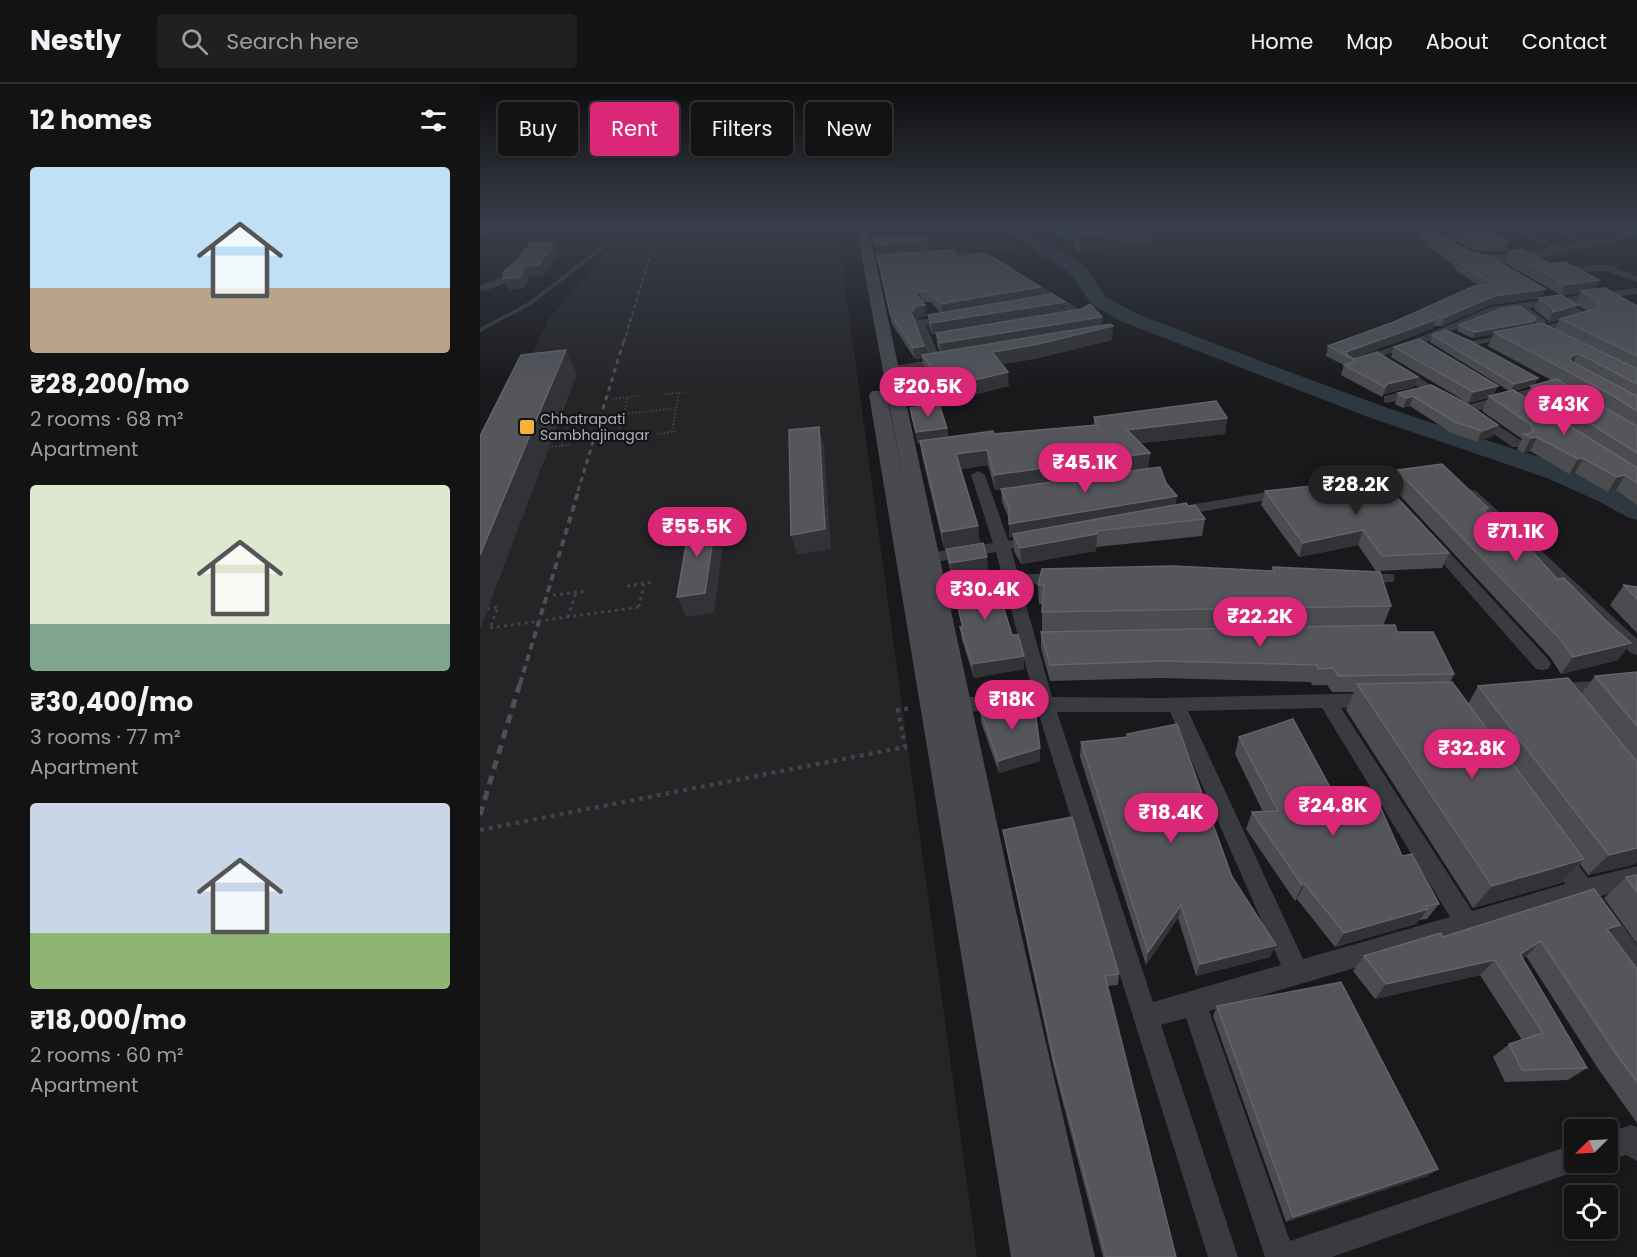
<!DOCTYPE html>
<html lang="en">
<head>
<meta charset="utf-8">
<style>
  :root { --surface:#131314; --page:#202022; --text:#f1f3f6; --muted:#9d9ea0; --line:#323234; --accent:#db2777 }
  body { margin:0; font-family:Poppins,sans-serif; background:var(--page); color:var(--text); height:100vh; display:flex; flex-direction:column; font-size:22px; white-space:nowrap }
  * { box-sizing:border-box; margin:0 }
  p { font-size:20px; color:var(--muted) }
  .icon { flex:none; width:33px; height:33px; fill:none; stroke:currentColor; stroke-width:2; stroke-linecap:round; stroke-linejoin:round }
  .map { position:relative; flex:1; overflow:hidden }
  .drawer { display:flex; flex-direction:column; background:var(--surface); width:480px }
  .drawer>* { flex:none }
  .banner { position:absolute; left:18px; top:18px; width:570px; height:54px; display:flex; gap:12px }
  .needle { width:39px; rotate:246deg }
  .controls { position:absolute; left:1084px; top:1035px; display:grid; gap:12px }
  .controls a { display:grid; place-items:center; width:54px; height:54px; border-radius:6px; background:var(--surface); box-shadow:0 3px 9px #0003,0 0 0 2px var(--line); font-size:30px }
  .price { position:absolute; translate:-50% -51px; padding:0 14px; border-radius:21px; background:var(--accent); color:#fff; font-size:20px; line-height:39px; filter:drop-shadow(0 2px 3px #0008) }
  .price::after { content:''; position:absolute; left:50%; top:36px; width:18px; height:14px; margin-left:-9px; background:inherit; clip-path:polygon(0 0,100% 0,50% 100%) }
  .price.selected { background:#222; color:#fff }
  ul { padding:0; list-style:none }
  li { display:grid; align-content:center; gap:12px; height:318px; padding:0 30px }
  li span { display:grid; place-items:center; height:186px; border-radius:6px; color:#555 }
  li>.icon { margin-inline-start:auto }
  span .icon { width:108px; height:108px; fill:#fffc; stroke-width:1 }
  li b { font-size:26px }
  h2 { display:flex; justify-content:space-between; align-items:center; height:72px; padding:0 30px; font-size:26px }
  .tag { padding:0 21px; border-radius:6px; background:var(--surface); box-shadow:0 3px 9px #0003,0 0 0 2px var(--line); font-size:21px; line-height:54px }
  .tag.selected { background:var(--accent); color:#fff }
  header { display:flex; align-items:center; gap:36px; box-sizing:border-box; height:84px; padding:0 30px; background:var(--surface); border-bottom:2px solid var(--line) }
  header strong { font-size:28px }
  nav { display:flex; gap:33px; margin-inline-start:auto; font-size:21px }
  .search { width:420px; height:54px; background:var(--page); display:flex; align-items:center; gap:15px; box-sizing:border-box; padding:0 21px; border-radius:6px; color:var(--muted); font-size:22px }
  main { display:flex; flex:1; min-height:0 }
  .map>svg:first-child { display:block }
</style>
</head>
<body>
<header>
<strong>Nestly</strong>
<div class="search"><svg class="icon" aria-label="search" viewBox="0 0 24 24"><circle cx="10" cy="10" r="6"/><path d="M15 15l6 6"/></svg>Search here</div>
<nav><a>Home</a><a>Map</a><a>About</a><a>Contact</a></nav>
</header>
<main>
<section class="drawer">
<h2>12 homes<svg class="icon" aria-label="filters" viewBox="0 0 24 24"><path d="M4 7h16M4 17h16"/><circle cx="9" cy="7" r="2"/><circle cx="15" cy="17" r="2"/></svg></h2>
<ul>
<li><span style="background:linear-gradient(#bfe0f5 65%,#b9a48a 0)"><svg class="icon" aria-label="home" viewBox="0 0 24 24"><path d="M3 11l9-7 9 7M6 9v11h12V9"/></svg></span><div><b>₹28,200/mo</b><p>2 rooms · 68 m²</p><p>Apartment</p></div></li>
<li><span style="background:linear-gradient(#dfe7d0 75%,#7fa58c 0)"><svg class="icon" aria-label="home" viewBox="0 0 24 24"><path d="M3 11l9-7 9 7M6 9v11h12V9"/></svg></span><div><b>₹30,400/mo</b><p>3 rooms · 77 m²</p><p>Apartment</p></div></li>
<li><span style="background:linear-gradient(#c9d6e8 70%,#8fb573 0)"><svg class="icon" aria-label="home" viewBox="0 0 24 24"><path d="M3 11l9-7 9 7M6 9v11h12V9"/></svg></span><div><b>₹18,000/mo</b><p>2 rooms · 60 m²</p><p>Apartment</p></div></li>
</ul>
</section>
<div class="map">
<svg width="1157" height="1173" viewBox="0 0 1157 1173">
  <rect width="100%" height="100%" fill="#19191b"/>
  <path fill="#252528" d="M150,142h207l140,1031h-497v-811l4,-1 67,-129z
    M394,142h112l44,30 -153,-18z"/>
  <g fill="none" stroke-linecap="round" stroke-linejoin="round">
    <path fill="#2e3840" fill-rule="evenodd" d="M519,142h20l66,40 21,31 29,16c95,36 189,73 285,106 73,25 149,42 217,80v21l-10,-3 -25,-14 -55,-25 -179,-61 -247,-96 -29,-16 -21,-31z"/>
    <path stroke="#404247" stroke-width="2" stroke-dasharray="1.5 2" stroke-linecap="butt" d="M185,310l19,-2
      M132,315l26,-3
      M192,348l7,-40
      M177,350l20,-3
      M136,356l12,-43
      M119,357l28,-2
      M81,362l8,-26
      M68,363l22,-2"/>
    <path stroke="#404247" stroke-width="3" stroke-dasharray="3 4" stroke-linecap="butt" d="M147,502l25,-4
      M73,511l35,-4
      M159,523l5,-23
      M7,525l11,-2 -8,21
      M88,533l8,-25"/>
    <path stroke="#404247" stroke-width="4.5" stroke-dasharray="4 5" stroke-linecap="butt" d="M0,746l425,-83 -7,-37 14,-2"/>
    <path fill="#3a3b40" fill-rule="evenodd" d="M131,155l4,1 -84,65 -51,27v-4l47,-25z"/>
    <path fill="#3a3b40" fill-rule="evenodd" d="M3,142h8l-11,13v-9z
      M638,142h9l5,6 -62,13 -4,-3 56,-11z
      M1027,142h11l43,21 19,-4 -33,-17h11l31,15 48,-11v6c-50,10 -117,34 -167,23v-4l3,-1 34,1 44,-6z
      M506,168l99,61 1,2 -5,3 -19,1v-4l9,-2 -18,-10 -15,1v-4l8,-2 -65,-41 -48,2 -5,-3 5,-3z
      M40,177l5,3c-12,16 -25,24 -45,27v-6l20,-7z
      M1128,181l29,11v6l-30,-11 -35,1 -5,-3 5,-3z
      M1157,204v6l-68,9 21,13v4l-53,14 -69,12v-4l65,-13 3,-6 -19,-14 -20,3 -76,32 -63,19 -6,-3 61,-20 78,-33 60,-8 5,-3 5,2zM1077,220l20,13 -32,9 1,-6 -18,-12z
      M473,232l5,3 -1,2 -31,4 14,33 9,1v4l-62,8v-4l43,-7 -15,-38 1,-2z
      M917,281l4,1 50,32 -6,4 -18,-10 -39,11 -4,-1v-6l36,-8 -27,-18 -2,-2z
      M1068,300l6,4 -2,3 -85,22 -6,-4 2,-3z
      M997,328l45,29 2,3 -2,3h-10l-39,-28 -2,-3z
      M937,386l7,4 -2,3 -64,9 -7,-4 7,-4z
      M498,387l7,4 23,65 10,1 3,3 -3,3 -7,2 7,25h46l6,1 2,4 -2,4 -6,1h-44l32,113 107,1 216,-5 7,2 2,5 -2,5 -41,3 131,203 93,-27 -20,-31 3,-7 8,-3 8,3 24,32 49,-12v20l-36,10 36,49v32l-9,-3 -50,-72 -369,109 81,230 285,-97v18h12l-2,6 -253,89h-67l-79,-239 -25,7 77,232h-30l-170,-545 -80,-1 -7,-2 -2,-5 2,-5 7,-2h76l-38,-145 -67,11 -8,-5 8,-5 64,-10 -22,-68zM842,624l128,209 -147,42 -115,-248zM577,628h113l111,253 -128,37z
      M806,405l5,1 2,3 -2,3 -92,16 -23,9 -7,-4 2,-3 24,-10z
      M991,406l5,1 161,148v16l-6,-2 -165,-156 -2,-3 2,-3z
      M951,452l5,2 112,121 3,5 -3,5 -6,1 -6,-1 -110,-125 -3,-3z
      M878,489l35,1 2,4 -2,4h-41l-2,-4 2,-4z
      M1157,592v14l-19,4 -66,3 -7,-2 -2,-5 2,-5 7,-2 66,-3z
      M1151,1041l6,2v34l-11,-6 -18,6v-28z"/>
    <path fill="#484a50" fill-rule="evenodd" d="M376,142h12l147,681 80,350h-84l-142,-862 3,-4h12l3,4 19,99z"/>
    <path fill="#666971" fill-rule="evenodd" d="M1147,142h10v6z"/>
    <path stroke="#4d4f55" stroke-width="2" stroke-dasharray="4 3" stroke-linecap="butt" d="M144,258l35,-116"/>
    <path stroke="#4d4f55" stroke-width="3" stroke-dasharray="5 4.5" stroke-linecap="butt" d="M98,407l46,-151"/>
    <path stroke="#4d4f55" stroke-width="4" stroke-dasharray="7 5" stroke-linecap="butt" d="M40,600l59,-195"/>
    <path stroke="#4d4f55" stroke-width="5" stroke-dasharray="9 7" stroke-linecap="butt" d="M0,731l40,-132"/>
    <path stroke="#404247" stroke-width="2" stroke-dasharray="1.5 2" stroke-linecap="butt" d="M89,336l108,-12"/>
    <path stroke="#404247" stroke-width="3" stroke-dasharray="3 4" stroke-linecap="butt" d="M10,544l149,-21"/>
  </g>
  <path fill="#4a4c50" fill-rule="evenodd" d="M553,142h125l-1,15 -78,11 -5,-5v-9l-9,2 -12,-8 -11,1z
    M966,142h33l29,16 -4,10 -29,-1 -31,-17z
    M941,145l14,2 33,20 77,38 -4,9 -51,7 -48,21h-8l-2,3 -79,29 65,19 -4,10 -30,7 -2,3 -41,-22 3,-10 -18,-9 2,-10 66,-24 86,-36 -25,-16 1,-3 -29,-21 1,-3 -10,-6z
    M394,155l55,6 -1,5 -34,4 62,5 84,28v9l25,16 37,5 -1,8 11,15 -78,19 -32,5 7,22 -61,15 -24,-32 -2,-11 -7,1 -23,-35zM442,218h9l10,11 -13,2 1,12 3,7h4l1,11 3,7 -14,2 -2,-8 -9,-25 4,-4 7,-1z
    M1028,168l87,38 42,16v199l-21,-15 -8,2 -33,-19 -6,1 -39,-23 -7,2 -6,-4 5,-10 -40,-28 6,-13 -20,5 -77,-46 3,-10 100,48 15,-4 -79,-49 2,-7 106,43 -4,7 17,-5 -63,-34 5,-12 -20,4 -16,-7 2,-6 77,-7 -3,7 22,4 4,-9 -11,3v-3l-14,-11 5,-11 21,-3 -56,-33zM1100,209l-5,11 -14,-8zM1097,221l10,6 -15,5zM1051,302l-6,12 -11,-7z
    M951,301l67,40 -5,11 -16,6 -27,-10 -40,-26 -7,2 -8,-4 3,-11z
    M430,324l37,20 1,9 146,-12v-8l133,1 -2,16 -84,9 9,10 -2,15 28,37 12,1 17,13 -3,17 -106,11v4l-75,13 -7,-13 -1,-14h-4v-18l-7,-17 -1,-13 -6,1 -7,-25 -27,4 19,73 -36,6 -22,-92 -2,-12h-2l-6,-24z
    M917,386l91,38 -2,4 71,67 48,41 13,40 -57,14 -11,-17 -159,-171z
    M785,407l184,62 -7,15 -66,3 -18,-26 -59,12 -38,-52z
    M466,465l42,21 -36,6 -4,-14z
    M793,483l118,39 -8,20 14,6 57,42 -4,9 18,21 10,-18 103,8 14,-18 42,-4v191l-9,3 -40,9 -8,-11 -19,19 -88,25 -127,-198 8,-18h-22l-5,-7h-15l-1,-3 -151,-4 -110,3 -9,-33v-16h1v-28h-3l-1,-19 234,-14z
    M471,494l61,57 12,21v13l-50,9 -12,-38 -2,-13h2l-9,-36z
    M1144,501l13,2v46l-27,-28z
    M500,625l60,39v13l-41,12 -18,-51z
    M647,650l105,143 38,80 -74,19 -18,-58 -32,47 -66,-208 1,-15 46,-5z
    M759,653l99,65 64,54 37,48 -12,15 -8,1 -3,4 -81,23 -38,-48 -2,2 -49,-72 6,-17h11l-28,-58z
    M523,746l116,144 -1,11 -11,1 69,271h-73l-49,-188 -49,-227z
    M1157,791v69l-33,-46 22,-21z
    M1140,841l-10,8 27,36v154l-38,-53 -73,-114 -4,2 65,110 -19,12 -63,2 -12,-25 16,-13 13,-4 -42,-65 -105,24 -22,-28 11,-15 79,-19z
    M737,922l221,163 -11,7 -141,46 -73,-206z"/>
  <path fill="#323336" d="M561,142h12v6l-11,1z
    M585,142h93l-1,15 -78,11v-16l-5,-5v7l-9,2z
    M448,151l1,10 -1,5 -51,6 -2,-11z
    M75,158l5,10 -16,23 -15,1 -4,12 -16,2 -6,-11 21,-13z
    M1119,196l-5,11h-13l-1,2 -20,3 5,-11z
    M560,203v11l-98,17 -1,-11z
    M1065,205l-4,9 -51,7 -48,21 3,-9 49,-21z
    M440,207l1,11 4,3 1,11 -7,1 -6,6 -2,-11 5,-17z
    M585,218v11l-133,21 -1,-11z
    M1097,221l-6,11 -23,7 5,-11z
    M622,233l-1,11 -160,26 -1,-11z
    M957,233l-5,12 -80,30 -7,-4 1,-3z
    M1054,237l-3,6 -37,5 -1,2 -20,4 2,-6z
    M633,242l-1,14 -78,19 -41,7 -1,-14z
    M444,262l2,11 -4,-2v3l-7,1 -2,-11z
    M86,266l11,24 -97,255v-74z
    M1098,269l-7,14 -2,-9z
    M528,288l1,14 -61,15 -2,-14z
    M938,293l-4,10 -30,7 -2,3 5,-13z
    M1058,294l-4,7 -24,7 4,-8z
    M1018,302l-5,10 -25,7 5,-11z
    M933,312l-3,10 -7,2 4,-10z
    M747,334l-2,16 -99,11 1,-15z
    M1018,341l-5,11 -16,6 5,-11z
    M339,343l5,19 7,103 -34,6 -6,-20z
    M467,344l1,12 -30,4 -2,-12z
    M1057,353l-7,14 -7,2 8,-15z
    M507,366l1,15 -31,4 -1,-15z
    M670,369l-2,15 -153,22 -1,-15z
    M1103,374l-8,15 -6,1 9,-15z
    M1145,391l-9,15 -8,2 9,-15z
    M697,412l-2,13 -162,25v3h-4v-13z
    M236,434l8,20 -10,75 -28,4 -9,-20z
    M498,442l2,16 -36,6 -2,-16z
    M883,446l-5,15 -59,12 4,-14z
    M617,450l-1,17 -75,13 -1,-16z
    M507,473l1,13 -36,6 -2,-13z
    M1151,559l-13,17 -57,14 12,-17z
    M544,572v13l-50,9 -2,-14z
    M560,664v13l-41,12 -1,-12z
    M1157,764v15l-9,3 -40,9 21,-20z
    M1104,775l-23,24 -88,25 19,-22z
    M825,800l-8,15 -2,2 7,-16z
    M701,821l-3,13 -32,47 2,-13z
    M948,825l-12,15 -81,23 9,-14z
    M1140,841l-18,15 5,-11z
    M1061,857l-15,15 -21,13 15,-15z
    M796,861l-6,12 -74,19 4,-12z
    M1015,876l-15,15 -105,24 11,-15z
    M958,1085l-11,7 -141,46 7,-5z"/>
  <path fill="#55565c" stroke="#62646a" stroke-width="1.5" d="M618,142h59l-78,10 -5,-5z
    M970,142h29l29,16 -29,-1z
    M955,143v4l33,20 21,5 56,33 -51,7 -49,21h-8l-2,3 -89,32 1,3 7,4 23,-7 41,25 -31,7 -2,3 -41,-22 12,-4 -28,-15 66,-24 80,-36 20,-2 -36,-22 5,-1 -33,-23 5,-1 -14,-8z
    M448,151l-1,5 -52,5 -1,-6 28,-3z
    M75,158l-16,23 -15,1 -4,11 -17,2 1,-8 15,-12 11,-16z
    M1042,165l28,15 15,-2 34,18 -34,5 -57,-33z
    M474,166l2,9 29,-6 55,34 -99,17 -12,-12 -9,-1 -4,4 9,10 -8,1 -6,6 13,34 -11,2 -23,-35 -13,-58z
    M1125,204l32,18v50l-77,-37 38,-11v-7l-17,-10z
    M572,210l13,8 -134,21 -3,-8z
    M1081,211l16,10 -24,7v-3l-14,-11z
    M610,220l12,13 -162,26 -4,-10 146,-24z
    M1039,222l17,12 -2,3 -59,11 -16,-7 41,-16z
    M1062,239l95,46v15l-59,-31 -9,5 3,4 65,34v15l-25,-16 -118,-63z
    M630,240l3,2 -79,19 -42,7 16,20 -62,15 -24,-32z
    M965,246l25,11 68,37 -24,6 -82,-49z
    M939,255l79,47 -25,6 -79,-45z
    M86,266l-31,73 -55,132v-119l41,-81z
    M1076,295l81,47v27l-106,-67z
    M951,301l35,18 32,22 -16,6 -27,-9 -42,-26 -6,2 -9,-5z
    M1033,306l124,78v15l-12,-8 -8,2 -34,-19 -5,1 -41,-22 -6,1 -7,-4h5l4,-4 -3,-6 -41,-28z
    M736,317l11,17 -100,12 23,23 -156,22 -7,-25 -31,4 22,72 -36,6 -22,-91 73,-10 1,3 103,-9 -3,-8z
    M459,320l8,24 -31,4 -6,-24z
    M339,343l6,102 -34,6 -2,-105z
    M962,380l46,44 -6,1 40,31 35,39 7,-1 41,42 26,23 -58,14 -12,-17 -164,-170z
    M680,383l6,16 11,13 -168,28v-16l-8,-19z
    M896,391l73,78 -67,3 -19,-26 -60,13 -38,-52 47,-5z
    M706,419l2,3 7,-1 10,14 -109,12 1,3 -77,14 -7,-14z
    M236,434l-11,75 -28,4 13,-75z
    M503,459l4,14 -37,6 -4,-14z
    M693,482l101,5 -1,-4 107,5 11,34 -349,6 2,-27h-6l4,-16z
    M514,493l18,58h6l6,21 -52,8 -12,-37h3l-12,-49z
    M1144,501l13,2v12z
    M915,541l2,7h36l21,42 -116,2 -5,-8 -15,1 -1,-4 -154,-4 -113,4 -9,-33z
    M1157,588v54l-42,-50z
    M1088,594l69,84v86l-28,7 -131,-169z
    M972,598l132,177 -92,27 -135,-202z
    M500,625h55l5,39 -42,13z
    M813,635l45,83 36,-9 28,63 10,-2 27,50 -13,2 2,3 -84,24 -39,-49 -3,1 -50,-73 26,-1 -39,-74z
    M697,640l55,153 44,68 -76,19 -19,-59 -33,47 -67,-210 47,-5 -1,-3z
    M592,733l47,157 -14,2 71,281h-70l-52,-197 -51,-230z
    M1157,791v17l-11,-15z
    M1114,805l26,36 -13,4 30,40v113l-18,-24 -78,-117 -21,13 67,114 -65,2 -13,-26 34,-11 -48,-73 -109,24 -22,-28 77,-23 2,4z
    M861,898l97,187 -145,48 -76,-211z"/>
  <linearGradient id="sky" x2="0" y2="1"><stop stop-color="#0e0e0f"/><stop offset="0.46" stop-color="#383e4a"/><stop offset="1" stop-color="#383e4a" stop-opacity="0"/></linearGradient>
  <rect width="1157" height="306" fill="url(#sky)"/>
  <rect fill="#f5b237" stroke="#141416" stroke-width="2" x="39" y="335" width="16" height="16" rx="3"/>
  <g text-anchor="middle" stroke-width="4.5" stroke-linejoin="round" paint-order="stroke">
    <g font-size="14" fill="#abb0bb" stroke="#141416" text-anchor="start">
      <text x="60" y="340">Chhatrapati<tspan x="60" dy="16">Sambhajinagar</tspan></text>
    </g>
  </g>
</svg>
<div class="controls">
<a><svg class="needle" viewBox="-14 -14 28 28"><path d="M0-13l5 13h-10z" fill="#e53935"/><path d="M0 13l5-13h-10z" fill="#9d9ea0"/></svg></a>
<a><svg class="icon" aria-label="locate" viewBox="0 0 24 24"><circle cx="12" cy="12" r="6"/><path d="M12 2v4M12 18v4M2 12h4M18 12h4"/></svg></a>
</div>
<b class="price" style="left:448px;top:334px">₹20.5K</b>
<b class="price" style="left:1084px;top:352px">₹43K</b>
<b class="price" style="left:605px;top:410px">₹45.1K</b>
<b class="price selected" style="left:876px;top:432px">₹28.2K</b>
<b class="price" style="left:217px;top:474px">₹55.5K</b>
<b class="price" style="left:1036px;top:479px">₹71.1K</b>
<b class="price" style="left:505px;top:537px">₹30.4K</b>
<b class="price" style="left:780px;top:564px">₹22.2K</b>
<b class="price" style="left:532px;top:647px">₹18K</b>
<b class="price" style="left:992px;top:696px">₹32.8K</b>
<b class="price" style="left:853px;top:753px">₹24.8K</b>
<b class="price" style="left:691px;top:760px">₹18.4K</b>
<div class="banner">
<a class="tag">Buy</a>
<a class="tag selected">Rent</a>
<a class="tag">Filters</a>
<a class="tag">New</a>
</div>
</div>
</main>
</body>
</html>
